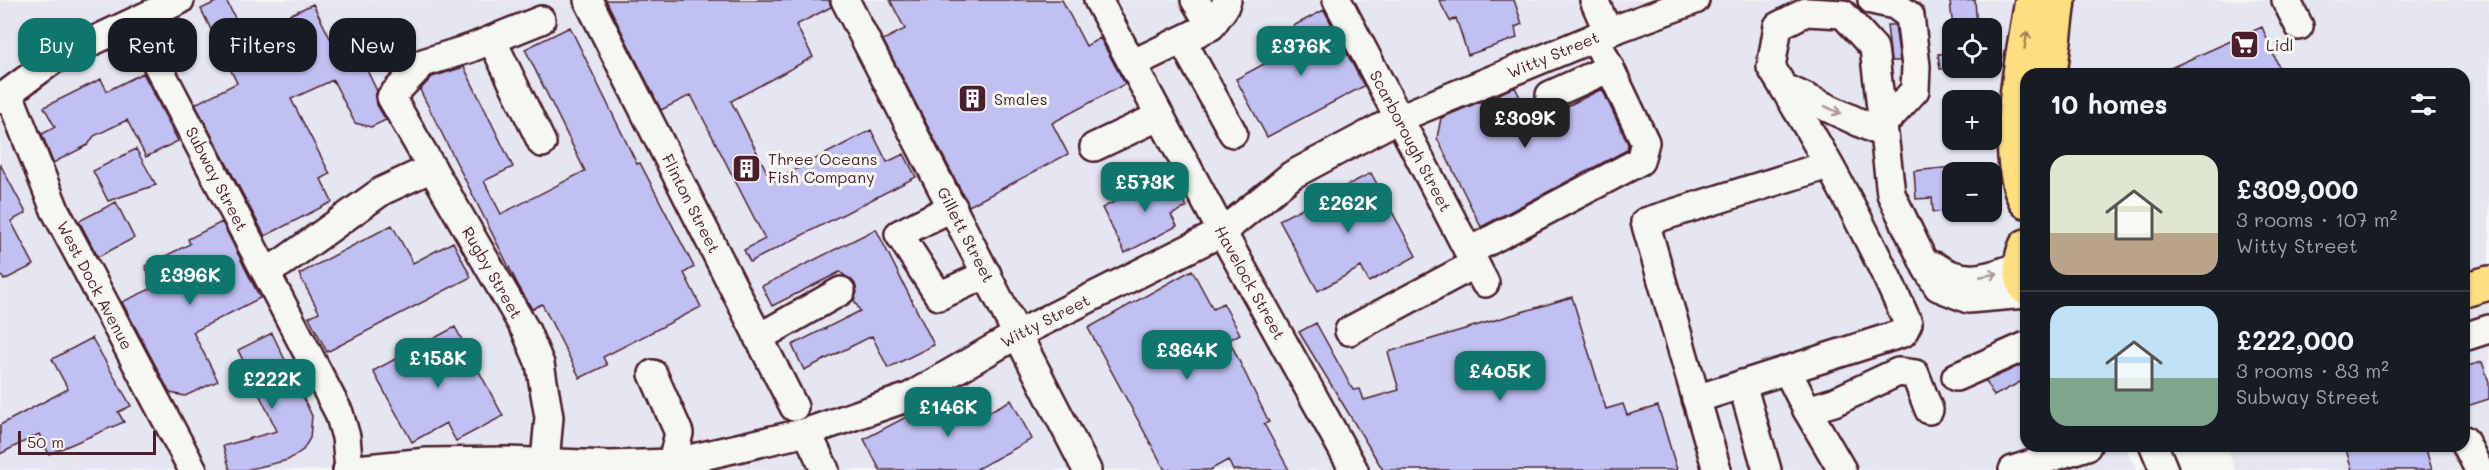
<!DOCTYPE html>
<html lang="en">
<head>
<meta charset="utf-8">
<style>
  :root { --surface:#171b24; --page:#242831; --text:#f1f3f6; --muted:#9ea1a6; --line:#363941; --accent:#0f766e }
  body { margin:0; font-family:Mali,sans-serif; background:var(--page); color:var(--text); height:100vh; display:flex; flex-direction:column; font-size:22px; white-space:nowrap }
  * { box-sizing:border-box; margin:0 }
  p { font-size:20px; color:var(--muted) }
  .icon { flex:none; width:33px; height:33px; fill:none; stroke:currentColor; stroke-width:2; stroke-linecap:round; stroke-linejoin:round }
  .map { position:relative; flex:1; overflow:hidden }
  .drawer { position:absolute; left:2020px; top:68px; width:450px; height:384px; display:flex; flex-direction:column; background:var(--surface); border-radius:18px; box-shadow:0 2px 4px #0004 }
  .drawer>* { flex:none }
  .banner { position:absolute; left:18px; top:18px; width:570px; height:54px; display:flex; gap:12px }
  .controls { position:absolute; left:1942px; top:18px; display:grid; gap:12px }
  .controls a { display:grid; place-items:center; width:60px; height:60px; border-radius:12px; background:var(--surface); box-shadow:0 2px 4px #0004; font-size:30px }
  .scale { position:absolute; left:18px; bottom:15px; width:138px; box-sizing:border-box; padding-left:6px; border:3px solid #4a1f2b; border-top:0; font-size:16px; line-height:21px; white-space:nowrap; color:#4a1f2b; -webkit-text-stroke:4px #f6f6f2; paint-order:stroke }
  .price { position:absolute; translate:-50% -51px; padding:0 14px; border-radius:12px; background:var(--accent); color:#fff; font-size:20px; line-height:39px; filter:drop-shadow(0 2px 3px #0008) }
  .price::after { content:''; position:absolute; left:50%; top:36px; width:18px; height:14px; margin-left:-9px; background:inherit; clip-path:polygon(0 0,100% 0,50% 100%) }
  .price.current { background:#222; color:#fff }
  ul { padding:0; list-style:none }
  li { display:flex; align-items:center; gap:18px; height:150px; padding:0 30px }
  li+li { border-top:2px solid var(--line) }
  li span { display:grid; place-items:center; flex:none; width:168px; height:120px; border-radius:18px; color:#555 }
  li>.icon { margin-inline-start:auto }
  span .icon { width:72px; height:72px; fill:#fffc; stroke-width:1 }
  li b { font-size:26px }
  h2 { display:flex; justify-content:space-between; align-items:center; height:72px; padding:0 30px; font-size:26px }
  .chip { padding:0 21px; border-radius:18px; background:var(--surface); box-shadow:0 2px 4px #0004; font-size:21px; line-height:54px }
  .chip.current { background:var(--accent); color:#fff }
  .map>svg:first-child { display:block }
</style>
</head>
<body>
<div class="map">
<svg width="2489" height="470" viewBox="0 0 2489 470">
  <rect width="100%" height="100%" fill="#f6f6f2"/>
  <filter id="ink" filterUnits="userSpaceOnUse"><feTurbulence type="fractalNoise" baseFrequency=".0167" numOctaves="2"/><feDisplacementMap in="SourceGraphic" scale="12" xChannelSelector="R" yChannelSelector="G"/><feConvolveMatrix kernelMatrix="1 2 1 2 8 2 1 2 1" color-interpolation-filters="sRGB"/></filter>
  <g filter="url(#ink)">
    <path fill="#e6e6f2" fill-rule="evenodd" d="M0,0h2489v470h-254l-9,-24h238v-372h-438v372h98l13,24h-2137zM1953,28h39v40h-39zM1953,100h39v40h-39zM1953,172h39v40h-39z"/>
    <path fill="#c1c0f2" stroke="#4a1f2b" stroke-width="1.5" d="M220,0h6l13,26 15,-8 5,11 54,-25 17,34 22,-12 17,34 -5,4 13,27 -2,5 2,9 9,15 -15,7 -16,-4 -22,-43 -42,19 39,75 -9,5 11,23 -67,34 -70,-132 42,-21 -36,-74z
      M606,0h223l2,7 -35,18 17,32 -82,44 41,81 99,-52 16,32 17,-8 12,23 -166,85 -6,-12 21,-11 -74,-144 -30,15z
      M890,0h172l24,46 14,-8 25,46 -73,39 16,31 -99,52 -86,-166 22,-11z
      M1439,0h75l8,24 -7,3 2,11 -49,17 -12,-37 -6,3z
      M1975,0l2,28h-24l-3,-26z
      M1324,10l40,76 -97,51 -31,-58 67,-36 -10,-17z
      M1887,25h8l5,36h-9z
      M570,27l67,137 3,-1 54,104 -10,6 17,34 -98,50 4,8 -27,13 -38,-74 -10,5 -15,-26 -97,-193 12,-13 32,-10 49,100 -29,14 17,33 84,-43 -60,-122z
      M2262,27l20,47h-125z
      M1953,53v15l-13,1 -2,-15z
      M143,73l35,68 -32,16 -19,-37 -33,16 -6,9 -35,18 -11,-29 13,-7 -11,-20 57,-28 6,12z
      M1515,87l10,21 11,-6 15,12 51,-25 26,55 -1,6 -146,77 -44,-89 4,-20z
      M136,149l20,36 -48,16 -15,-30z
      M0,164l26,49 -15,8 23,44 -30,15 -4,-7z
      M1953,167v33h-4l1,11 -17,1 -1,-14 -16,1 -2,-28z
      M1169,173l18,34 -16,8 6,11 -52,27 -23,-45z
      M1371,173l45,83 -47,26 -8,-15 -43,24 -39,-71z
      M116,202l18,36 -36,19 -19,-36z
      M222,222l38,76 -67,34 25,49 -33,15 -15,-3 -48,-91 33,-15 -10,-21 45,-22 -2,-5z
      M392,225l21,38 40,-21 18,35 -144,75 -18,-35 10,-5 -20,-38z
      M876,229l58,116 -46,23 -16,-32 -68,34 -12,-25 68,-34 -6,-11 3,-8 -2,-8 -15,-12 -68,34 -10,-20z
      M1192,270l21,39 10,-6 17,31 -11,6 40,82 -5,2 25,46h-56l-5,-10 -18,10h-45l-77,-142z
      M1572,297l34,112 17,-5 4,11 31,-9 19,64h-294l-84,-138 17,-9 37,67 7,-1 4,11 35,-10 -11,-38z
      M455,327l48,89 -47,25 -10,-18 -34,19 -39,-71z
      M272,333l40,83 -2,22 -7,12 -15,10 -42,10h-16l-7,-24 54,-15 -39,-81z
      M92,338l39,68 -13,6 6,10 -75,32 -10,-20 -39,20v-29l68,-36 -16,-30z
      M2482,362l7,20v17l-25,8v-40z
      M2023,364l3,15 -32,17 -8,-15z
      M956,391l16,30 39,-21 21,39 -57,31h-95l-16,-31z
      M2345,446h80l7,24h-80z"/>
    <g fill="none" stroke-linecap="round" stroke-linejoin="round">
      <defs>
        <g id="minor">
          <path id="s1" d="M588,0l206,407"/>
          <path id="s2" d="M845,0l242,470"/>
          <path id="s3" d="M1098,0l124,232 132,238"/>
          <path d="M1195,0l16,26"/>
          <path id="s4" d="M1337,0l148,283"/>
          <path d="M1594,0l14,32"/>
          <path d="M1872,0l23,5 15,11 6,50 -1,24 -24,26 -10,5"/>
          <path d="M2286,0l13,26"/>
          <path id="s5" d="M541,20l-70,28 -48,15 -32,34 135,234 14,33 9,53 -4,45"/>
          <path id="s6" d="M135,22l204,391 7,24 3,32"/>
          <path d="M492,40l50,103"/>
          <path d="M1182,40l51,93"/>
          <path d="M1132,64l79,-38 13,-18 3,-8"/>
          <path d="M1785,88l97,45"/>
          <path id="s7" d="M9,94l46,116 138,260"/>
          <path d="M1550,95l60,-27"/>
          <path d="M0,99l53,-39 127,-60"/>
          <path d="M1094,147l66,-31"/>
          <path d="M953,207l-54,27 40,62 48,-22"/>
          <path d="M1468,252l172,-91 5,-19 -50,-105"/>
          <path d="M1935,266c29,21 56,11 86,-1"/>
          <path d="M266,272l17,-10 99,-71 50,-23"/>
          <path d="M1349,331l126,-67"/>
          <path d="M2464,337l25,-8"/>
          <path d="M758,338l83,-47"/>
          <path d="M653,374l26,59 -7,30"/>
          <path d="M1956,377l70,-31"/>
          <path d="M1742,384l25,86"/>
          <path d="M1696,399l91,-29"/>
          <path d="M1807,410l27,-8 64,-30 17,2 14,36"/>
          <path d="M807,432l18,38"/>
          <path d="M2464,440l15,30"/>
          <path d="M2154,446l10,24"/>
          <path id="s8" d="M347,470l80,-8 80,-1 102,4 63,-2 135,-31 102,-35 109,-63 204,-102 70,-57 105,-56 211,-87 87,-32"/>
          <path d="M1717,470l-72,-248 183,-57"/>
          <path d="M1842,470l-35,-60 -20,-40 116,-37 5,-10c-39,-88 -86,-175 -137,-256l7,-41 28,-14 37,2 31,34 17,146 35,73 12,20 30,12 58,-5"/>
          <path d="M2013,470l74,-24"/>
        </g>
        <path id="major" d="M2050,74l9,-74
          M2026,201c-26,-49 -2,-147 6,-201
          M2026,246c-6,13 -6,29 0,42
          M2464,290l25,-7"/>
      </defs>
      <use href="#minor" stroke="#4a1f2b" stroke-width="32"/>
      <use href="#major" stroke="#4a1f2b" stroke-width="38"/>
      <use href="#minor" stroke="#f6f6f2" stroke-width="27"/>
      <use href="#major" stroke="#fedf80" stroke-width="33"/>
    </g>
    <defs><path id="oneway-shaft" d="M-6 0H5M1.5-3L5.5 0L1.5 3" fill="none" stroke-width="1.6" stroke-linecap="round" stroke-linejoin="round" transform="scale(1.5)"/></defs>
    <use stroke="#a47f56" href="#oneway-shaft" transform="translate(2026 40) rotate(-81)"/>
    <g stroke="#a99598">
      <use href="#oneway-shaft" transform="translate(1833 110) rotate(25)"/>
      <use href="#oneway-shaft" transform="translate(1989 275) rotate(-11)"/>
    </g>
  </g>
  <defs>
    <symbol id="supermarket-square" viewBox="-11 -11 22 22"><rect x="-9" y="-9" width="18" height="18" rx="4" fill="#4a1f2b" stroke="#f6f6f2"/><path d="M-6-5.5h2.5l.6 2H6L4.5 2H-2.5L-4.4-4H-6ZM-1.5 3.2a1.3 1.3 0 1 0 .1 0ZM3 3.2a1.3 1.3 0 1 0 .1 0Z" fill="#fff"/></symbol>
    <symbol id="building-square" viewBox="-11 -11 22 22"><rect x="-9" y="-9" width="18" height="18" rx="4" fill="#4a1f2b" stroke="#f6f6f2"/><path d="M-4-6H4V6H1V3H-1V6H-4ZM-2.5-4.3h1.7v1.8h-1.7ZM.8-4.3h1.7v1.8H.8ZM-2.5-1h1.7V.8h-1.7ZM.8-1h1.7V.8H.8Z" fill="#fff"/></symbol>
  </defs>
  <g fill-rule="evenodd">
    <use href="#supermarket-square" x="2228" y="28" width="33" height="33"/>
    <use href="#building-square" x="956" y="82" width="33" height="33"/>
    <use href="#building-square" x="730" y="152" width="33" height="33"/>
  </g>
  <g text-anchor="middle" stroke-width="6" stroke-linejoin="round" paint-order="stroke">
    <g font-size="16" fill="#4a1f2b" stroke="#f6f6f2" text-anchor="start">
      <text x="2266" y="51">Lidl</text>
      <text x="994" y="105">Smales</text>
      <text x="768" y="165">Three Oceans<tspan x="768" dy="18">Fish Company</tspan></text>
    </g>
    <g font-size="16" fill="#4a1f2b" stroke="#f6f6f2">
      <text dy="6" stroke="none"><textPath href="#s8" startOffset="1304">Witty Street</textPath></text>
      <text dy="6" stroke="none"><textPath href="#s4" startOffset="159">Scarborough Street</textPath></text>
      <text dy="6" stroke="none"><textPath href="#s6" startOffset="177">Subway Street</textPath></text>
      <text dy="6" stroke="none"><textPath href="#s1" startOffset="228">Flinton Street</textPath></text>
      <text dy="6" stroke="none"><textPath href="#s2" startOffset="264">Gillett Street</textPath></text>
      <text dy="6" stroke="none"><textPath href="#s5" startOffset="375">Rugby Street</textPath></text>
      <text dy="6" stroke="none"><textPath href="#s3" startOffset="321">Havelock Street</textPath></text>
      <text dy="6" stroke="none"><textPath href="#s7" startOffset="210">West Dock Avenue</textPath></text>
      <text dy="6" stroke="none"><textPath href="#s8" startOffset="728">Witty Street</textPath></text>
    </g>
  </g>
</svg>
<div class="controls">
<a><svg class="icon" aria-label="locate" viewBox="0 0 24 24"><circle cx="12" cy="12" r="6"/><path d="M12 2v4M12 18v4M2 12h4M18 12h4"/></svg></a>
<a>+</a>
<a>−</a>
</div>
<div class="scale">50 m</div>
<b class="price" style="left:1301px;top:77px">£376K</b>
<b class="price current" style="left:1525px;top:149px">£309K</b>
<b class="price" style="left:1145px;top:213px">£573K</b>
<b class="price" style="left:1348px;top:234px">£262K</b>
<b class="price" style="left:190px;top:306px">£396K</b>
<b class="price" style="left:1187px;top:381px">£364K</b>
<b class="price" style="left:438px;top:389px">£158K</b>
<b class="price" style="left:1500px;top:402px">£405K</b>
<b class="price" style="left:272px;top:410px">£222K</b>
<b class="price" style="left:948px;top:438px">£146K</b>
<div class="banner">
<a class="chip current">Buy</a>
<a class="chip">Rent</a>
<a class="chip">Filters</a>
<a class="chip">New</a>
</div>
<section class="drawer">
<h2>10 homes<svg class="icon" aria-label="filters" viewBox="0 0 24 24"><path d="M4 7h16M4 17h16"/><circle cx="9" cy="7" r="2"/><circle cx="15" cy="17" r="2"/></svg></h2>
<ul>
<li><span style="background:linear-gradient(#dfe7d0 65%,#b9a48a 0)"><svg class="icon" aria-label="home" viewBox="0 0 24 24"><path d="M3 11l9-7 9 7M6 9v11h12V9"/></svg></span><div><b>£309,000</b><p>3 rooms · 107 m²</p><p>Witty Street</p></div></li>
<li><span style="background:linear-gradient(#bfe0f5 60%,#7fa58c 0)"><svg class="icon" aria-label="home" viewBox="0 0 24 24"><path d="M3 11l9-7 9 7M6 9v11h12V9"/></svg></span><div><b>£222,000</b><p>3 rooms · 83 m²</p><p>Subway Street</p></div></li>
</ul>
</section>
</div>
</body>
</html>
